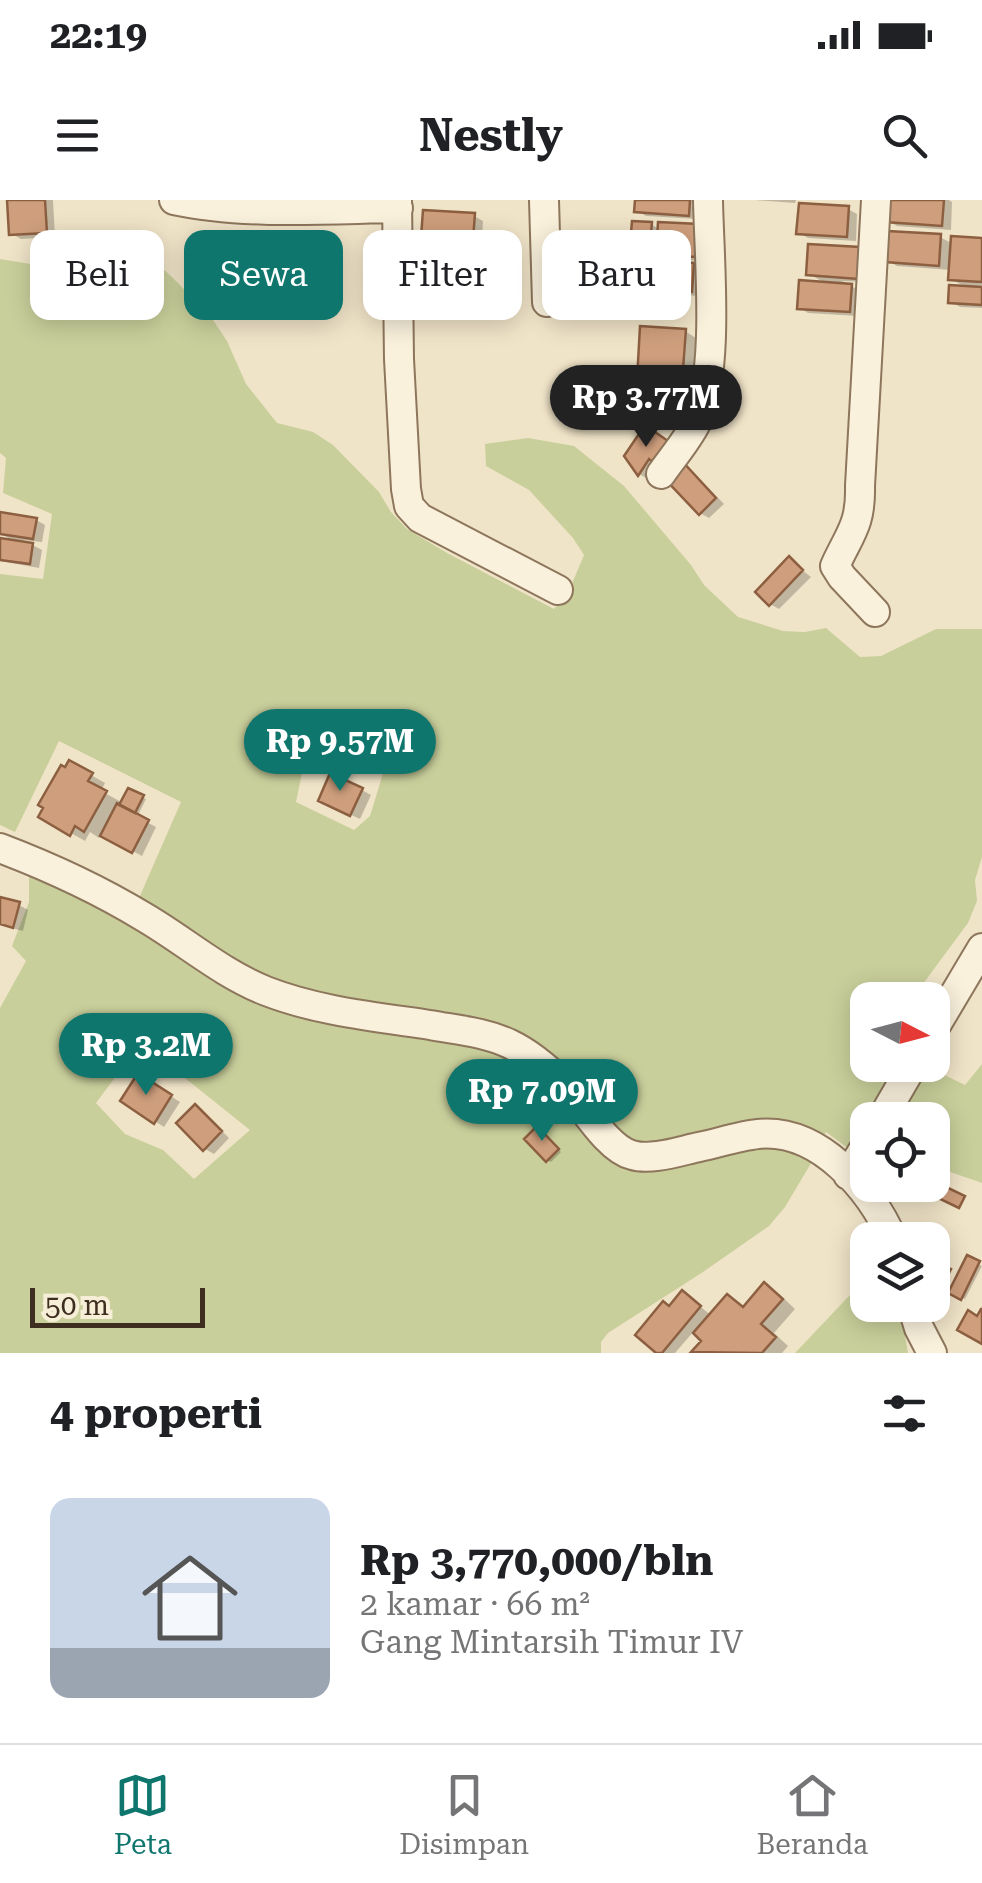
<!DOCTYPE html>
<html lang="id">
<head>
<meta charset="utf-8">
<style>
  :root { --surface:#fff; --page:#f2f2f2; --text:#202124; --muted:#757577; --line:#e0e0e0; --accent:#0f766e }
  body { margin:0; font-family:"Roboto Serif",serif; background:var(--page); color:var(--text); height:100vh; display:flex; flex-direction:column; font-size:38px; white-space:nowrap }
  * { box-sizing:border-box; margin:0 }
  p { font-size:32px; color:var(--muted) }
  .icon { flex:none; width:55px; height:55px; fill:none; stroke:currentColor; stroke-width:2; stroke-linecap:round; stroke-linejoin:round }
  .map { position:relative; height:1153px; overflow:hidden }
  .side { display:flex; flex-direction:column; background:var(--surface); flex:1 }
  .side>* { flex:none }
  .top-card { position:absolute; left:30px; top:30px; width:922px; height:90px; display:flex; gap:20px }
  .needle { width:65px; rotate:96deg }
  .controls { position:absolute; left:850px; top:782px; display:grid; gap:20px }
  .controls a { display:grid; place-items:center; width:100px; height:100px; border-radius:20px; background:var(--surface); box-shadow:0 5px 25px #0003; font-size:50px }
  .scale { position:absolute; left:30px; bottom:25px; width:175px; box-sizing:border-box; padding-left:10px; border:5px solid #3d2e20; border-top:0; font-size:28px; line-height:35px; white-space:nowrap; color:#3d2e20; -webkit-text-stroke:8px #f7eed8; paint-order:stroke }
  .price { position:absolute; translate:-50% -85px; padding:0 22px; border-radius:35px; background:var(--accent); color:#fff; font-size:32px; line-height:65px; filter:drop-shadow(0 2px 5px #0008) }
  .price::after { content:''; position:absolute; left:50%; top:60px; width:30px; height:22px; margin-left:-15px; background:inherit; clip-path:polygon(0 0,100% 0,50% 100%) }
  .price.active { background:#222; color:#fff }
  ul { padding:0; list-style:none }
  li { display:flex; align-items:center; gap:30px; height:250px; padding:0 50px }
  li span { display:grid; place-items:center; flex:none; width:280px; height:200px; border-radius:20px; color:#555 }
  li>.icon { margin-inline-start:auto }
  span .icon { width:120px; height:120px; fill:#fffc; stroke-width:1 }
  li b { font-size:42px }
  h2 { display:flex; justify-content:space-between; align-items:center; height:120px; padding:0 50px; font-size:42px }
  .tag { padding:0 35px; border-radius:20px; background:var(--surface); box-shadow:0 5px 25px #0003; font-size:35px; line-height:90px }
  .tag.active { background:var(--accent); color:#fff }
  .status { display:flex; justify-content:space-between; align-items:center; height:70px; padding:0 50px; background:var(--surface); direction:ltr }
  .status svg { height:28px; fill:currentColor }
  header { display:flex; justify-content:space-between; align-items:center; height:130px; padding:0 50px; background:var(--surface); font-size:45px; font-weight:700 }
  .tabs { display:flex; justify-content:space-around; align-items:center; height:140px; border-top:2px solid var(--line); background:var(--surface); font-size:28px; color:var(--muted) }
  .tabs a { display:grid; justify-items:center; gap:5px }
  .tabs .active { color:var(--accent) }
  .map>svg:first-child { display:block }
</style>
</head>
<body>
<div class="status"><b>22:19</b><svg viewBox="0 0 49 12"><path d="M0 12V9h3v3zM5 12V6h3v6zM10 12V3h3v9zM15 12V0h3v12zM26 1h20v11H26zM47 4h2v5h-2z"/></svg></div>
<header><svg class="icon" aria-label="menu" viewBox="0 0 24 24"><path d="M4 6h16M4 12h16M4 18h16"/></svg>Nestly<svg class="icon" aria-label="search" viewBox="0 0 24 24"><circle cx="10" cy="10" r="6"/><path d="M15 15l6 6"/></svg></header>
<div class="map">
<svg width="982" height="1153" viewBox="0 0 982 1153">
  <rect width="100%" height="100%" fill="#f0e4c8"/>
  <path fill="#c9cf9b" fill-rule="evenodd" d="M151,58l21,19 39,40 16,24 19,43 31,39 36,9 20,13 46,47 12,20 16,17 40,24 107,56 14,-16 16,-38 -11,-17 -44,-48 -43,-24 -1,-22 43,-6 46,8 50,40 67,79 13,20 34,32 45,14 22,1 21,-4 34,29 21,-1 55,-27h46v228l-7,23 2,21 -9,22 -57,77h-43v65h56l41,20 17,-21v119l-49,-17 -1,-46h-64l-1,42 -41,-30 -16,33 -25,42 -16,19 -66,46 -95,61 -7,9v11h-601v-345l26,-47 -14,-15 17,-44v-29l23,-16 31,11 56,30 42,-96 -122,-61 -44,91 -15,-7v-251l43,5 9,-65 -49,-21 3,-35 -6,-5v-194l79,13 20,10 40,-6zM327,523l20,4 41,30 -18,59 -16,14 -58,-28 9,-43zM134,852l22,3 94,75 -56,49 -31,-29 -38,-16 -29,-31z
    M867,1077l1,28h27l8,20 5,28h-113z"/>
  <path fill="#0003" d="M10,0h43l2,37 -34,2 -9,-5z
    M637,0h62l-2,19 -51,-3 -9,-5z
    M755,0h41l-1,3z
    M889,0h60l3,2 -1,28 -54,-4 -9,-5z
    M848,9l9,5 -1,27 -48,-3 -9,-5z
    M474,16l9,5 -2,37 -49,-3 -9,-5z
    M651,24l55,37 -39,-2 -9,-6 -1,10 36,2 9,5 -1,26 -38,-2 -9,-6 2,-28 -15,-1 -9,-5z
    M940,37l13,7 29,-3v67l-22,-1 -9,-5 17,-13 -18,-11 1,-8 -54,-4 -9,-5z
    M810,47l57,35 -25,-1 18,10 -2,25 -50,-3 -9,-6 28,-23 -18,-10z
    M685,131l14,9 -3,50 -42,-3 -15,-8z
    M655,233l20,15 -17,15 -10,16 -9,-5z
    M682,265l9,5 33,34 -15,14 -9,-5z
    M0,314l36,6 9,5 -3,17 -19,-2 19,10 -3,18 -39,-7v-21l15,2 -15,-9z
    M789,360l22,17 -32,32 -9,-5z
    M70,563l35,20 -4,8 22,12 6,-12 17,8 -9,18 19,10 -14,29 -41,-22 -2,4 -9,-6 -5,9 -44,-25z
    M362,590l9,5 -11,24 -30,-14z
    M0,700l19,5 9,5 -5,21 -23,-6z
    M139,876l41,26 -16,25 -41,-27z
    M195,908l9,5 25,25 -15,16 -9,-5z
    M541,931l20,21 -10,10 -4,-2z
    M968,1059l14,7 -17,33 -13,-7z
    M765,1086l14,8 16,15 -21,24 14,13 -6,7h-86l9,-13 -11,-9 -19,22h-15l-22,-19 32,-26 21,-9 21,17 16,-19 17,11z"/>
  <path fill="#cf9f7d" stroke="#8d5f41" stroke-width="2.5" d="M7,0h38l2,33 -38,2z
    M635,0h55l-1,16 -55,-4z
    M887,0h57l-2,26 -57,-4z
    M799,3l50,3 -2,31 -51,-3z
    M423,10l52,3 -3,41 -52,-3z
    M632,21l20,1 -3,35 -20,-1z
    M658,22l41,2 -2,33 -41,-2z
    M887,31l54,3 -2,32 -54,-4z
    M951,36l31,2v44l-34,-2z
    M808,44l52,3 -2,32 -52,-4z
    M654,60l40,3 -2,29 -40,-2z
    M799,80l53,4 -2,28 -53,-3z
    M949,85l33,2v18l-34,-2z
    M640,126l46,3 -4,54 -45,-3z
    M645,225l23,16 -4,6 5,3 -11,16 -9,-7 -11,17 -14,-20z
    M682,261l34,37 -17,17 -35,-37z
    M0,312l37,6 -4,21 -33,-5z
    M0,338l33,5 -3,21 -30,-4z
    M789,356l14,14 -34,36 -14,-14z
    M69,560l24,13 -5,8 19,10 -23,41 -9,-6 -5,10 -32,-19 5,-9 -5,-3 23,-40 4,2z
    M330,573l33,15 -13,28 -32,-15z
    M128,588l16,7 -9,18 -16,-8z
    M117,603l32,17 -17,33 -32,-17z
    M0,697l20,5 -7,26 -13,-4z
    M138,873l34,22 -18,29 -34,-23z
    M195,904l27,27 -19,20 -27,-28z
    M537,926l22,23 -13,13 -22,-23z
    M944,986l21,10 -6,12 -21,-10z
    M967,1055l13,6 -19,39 -13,-7z
    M933,1060l18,9 -7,14 -12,-5z
    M764,1082l19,17 -22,25 15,13 -14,16 -71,-1 10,-11 -8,-8 34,-39 16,13z
    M682,1090l19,16 -39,47h-6l-21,-18 28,-34 6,5z
    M981,1109h1v35l-25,-14 11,-20 9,6z"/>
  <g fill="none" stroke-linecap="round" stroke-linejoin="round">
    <defs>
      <path id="street" d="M174,0c69,15 153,9 224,8
        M397,0l2,159 7,130 3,17 11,12 138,72
        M544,0l3,102
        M661,274c11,-16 26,-33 35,-51 24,-51 13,-165 12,-223
        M875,412l-33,-35 -7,-11c15,-33 26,-41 25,-80l16,-286
        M0,648c50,19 98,41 144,69 41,24 77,56 122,74 51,20 110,26 164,34 27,5 55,7 80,19 21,10 38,25 54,41 18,19 43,64 68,70 19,6 48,-4 67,-8 19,-4 40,-11 59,-13 62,-6 113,56 135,106
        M932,832l50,-84
        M881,920l32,-55
        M848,975l20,-33
        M912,1105l7,23 13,25"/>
    </defs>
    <use href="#street" stroke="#8d765c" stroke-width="32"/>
    <use href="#street" stroke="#faf1dc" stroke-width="28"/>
  </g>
</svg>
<div class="controls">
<a><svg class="needle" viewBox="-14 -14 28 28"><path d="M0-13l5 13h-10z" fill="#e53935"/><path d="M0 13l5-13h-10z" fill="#757577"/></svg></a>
<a><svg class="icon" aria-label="locate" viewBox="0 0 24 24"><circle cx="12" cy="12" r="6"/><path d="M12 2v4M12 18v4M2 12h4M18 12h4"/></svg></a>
<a><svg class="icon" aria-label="layers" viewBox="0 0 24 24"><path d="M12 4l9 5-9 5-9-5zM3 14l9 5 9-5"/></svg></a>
</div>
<div class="scale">50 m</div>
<b class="price active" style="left:646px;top:250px">Rp 3.77M</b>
<b class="price" style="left:340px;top:594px">Rp 9.57M</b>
<b class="price" style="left:146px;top:898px">Rp 3.2M</b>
<b class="price" style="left:542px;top:944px">Rp 7.09M</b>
<div class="top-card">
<a class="tag">Beli</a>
<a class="tag active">Sewa</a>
<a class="tag">Filter</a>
<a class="tag">Baru</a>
</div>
</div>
<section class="side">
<h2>4 properti<svg class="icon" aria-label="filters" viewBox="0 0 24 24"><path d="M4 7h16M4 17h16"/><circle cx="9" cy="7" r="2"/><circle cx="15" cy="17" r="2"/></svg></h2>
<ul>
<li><span style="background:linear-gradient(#c9d6e8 75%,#9aa5b1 0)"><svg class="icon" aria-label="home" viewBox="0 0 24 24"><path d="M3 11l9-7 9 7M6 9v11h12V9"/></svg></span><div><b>Rp 3,770,000/bln</b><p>2 kamar · 66 m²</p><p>Gang Mintarsih Timur IV</p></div></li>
</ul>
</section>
<nav class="tabs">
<a class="active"><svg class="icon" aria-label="map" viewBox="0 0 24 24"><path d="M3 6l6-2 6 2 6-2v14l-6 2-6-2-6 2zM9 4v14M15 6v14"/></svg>Peta</a>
<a><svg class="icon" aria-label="saved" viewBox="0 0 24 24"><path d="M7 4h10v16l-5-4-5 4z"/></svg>Disimpan</a>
<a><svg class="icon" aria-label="home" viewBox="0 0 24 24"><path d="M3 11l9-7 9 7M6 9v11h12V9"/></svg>Beranda</a>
</nav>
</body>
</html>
